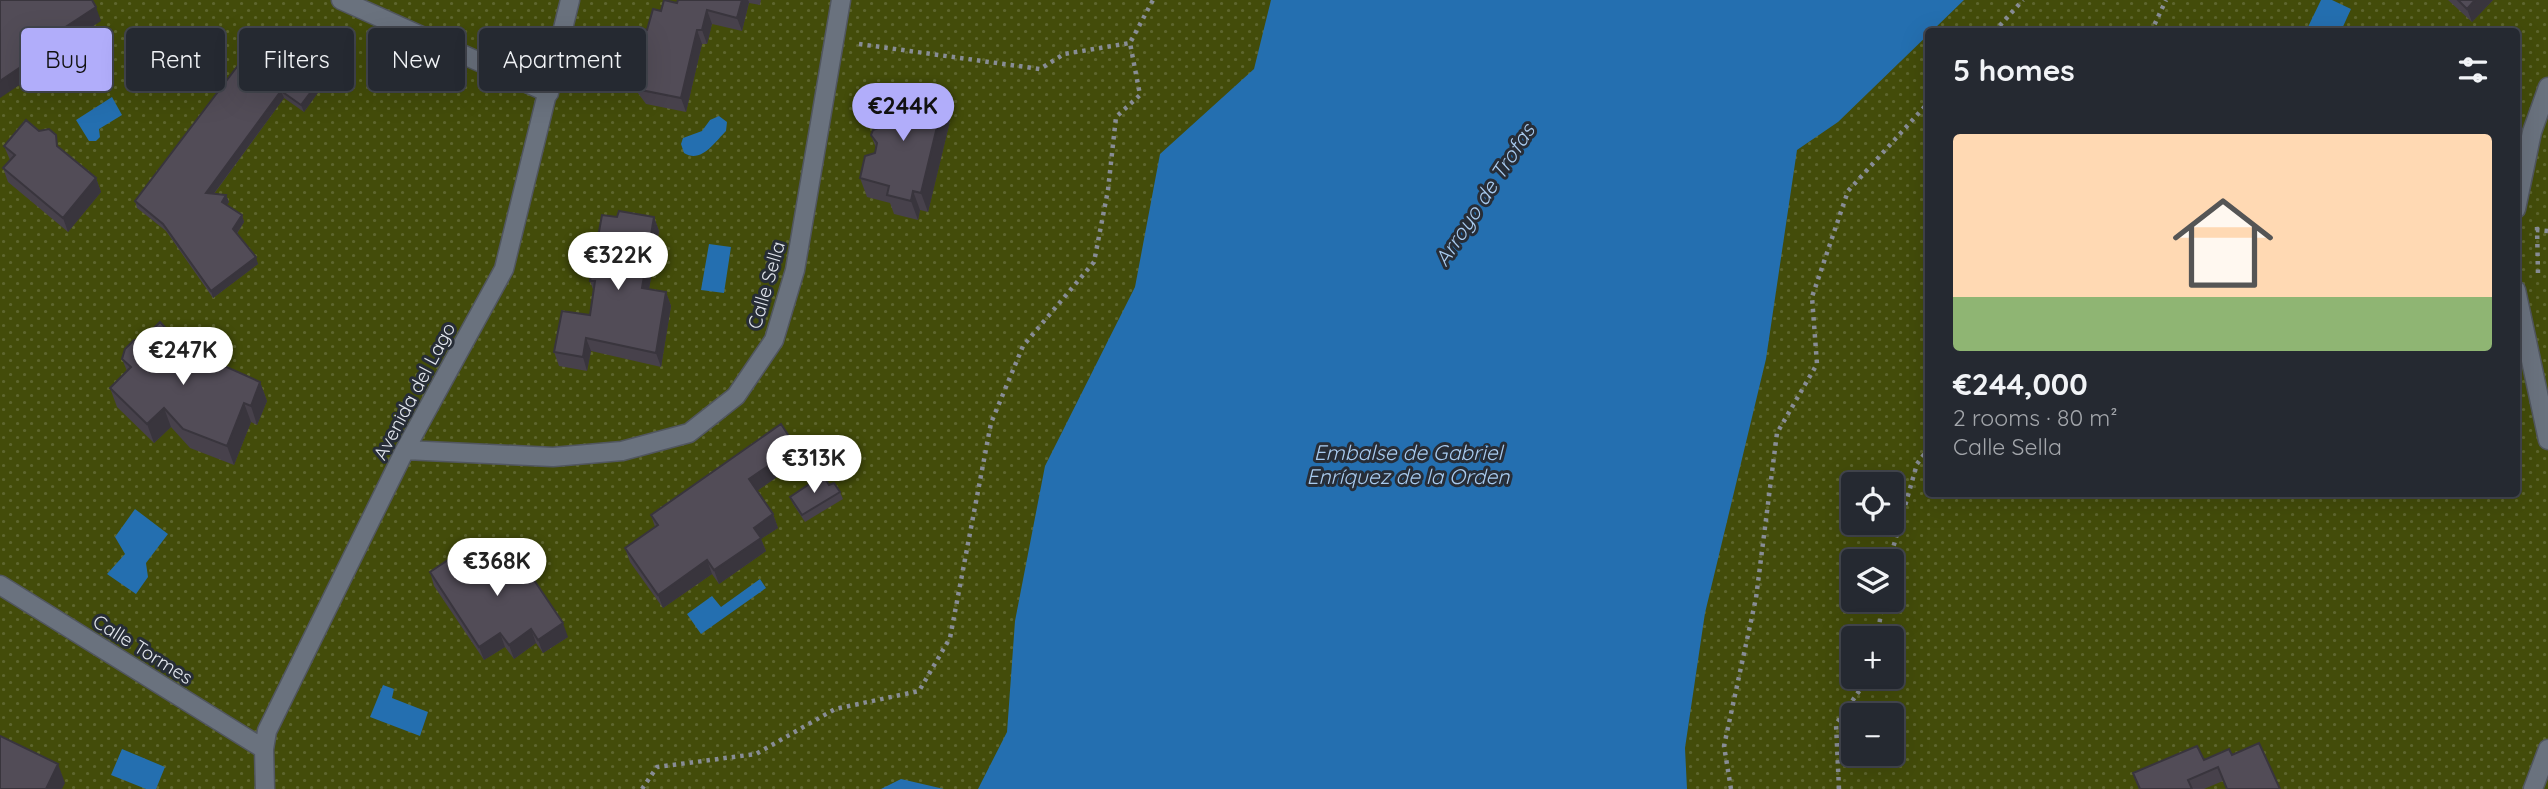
<!DOCTYPE html>
<html lang="en">
<head>
<meta charset="utf-8">
<style>
  :root { --surface:#252931; --page:#31353d; --text:#f1f3f6; --muted:#a3a6ab; --line:#42454d; --accent:#b1adfa }
  body { margin:0; font-family:Quicksand,sans-serif; background:var(--page); color:var(--text); height:100vh; display:flex; flex-direction:column; font-size:26px; white-space:nowrap }
  * { box-sizing:border-box; margin:0 }
  p { font-size:23px; color:var(--muted) }
  .icon { flex:none; width:38px; height:38px; fill:none; stroke:currentColor; stroke-width:2; stroke-linecap:round; stroke-linejoin:round }
  .map { position:relative; flex:1; overflow:hidden }
  .details { position:absolute; left:1925px; top:28px; width:595px; height:469px; display:flex; flex-direction:column; background:var(--surface); border-radius:7px; box-shadow:0 7px 28px #0002,0 0 0 2px var(--line) }
  .details>* { flex:none }
  .hud { position:absolute; left:21px; top:28px; width:665px; height:63px; display:flex; gap:14px }
  .controls { position:absolute; left:1841px; top:472px; display:grid; gap:14px }
  .controls a { display:grid; place-items:center; width:63px; height:63px; border-radius:7px; background:var(--surface); box-shadow:0 7px 28px #0002,0 0 0 2px var(--line); font-size:35px }
  .price { position:absolute; translate:-50% -60px; padding:0 16px; border-radius:24px; background:#fff; color:#222; font-size:23px; line-height:46px; filter:drop-shadow(0 2px 4px #0008) }
  .price::after { content:''; position:absolute; left:50%; top:42px; width:21px; height:16px; margin-left:-10px; background:inherit; clip-path:polygon(0 0,100% 0,50% 100%) }
  .price.selected { background:var(--accent); color:#111 }
  ul { padding:0; list-style:none }
  li { display:grid; align-content:center; gap:14px; height:371px; padding:0 28px }
  li span { display:grid; place-items:center; height:217px; border-radius:7px; color:#555 }
  li>.icon { margin-inline-start:auto }
  span .icon { width:126px; height:126px; fill:#fffc; stroke-width:1 }
  li b { font-size:30px }
  h2 { display:flex; justify-content:space-between; align-items:center; height:84px; padding:0 28px; font-size:30px }
  .pill { padding:0 24px; border-radius:7px; background:var(--surface); box-shadow:0 7px 28px #0002,0 0 0 2px var(--line); font-size:24px; line-height:63px }
  .pill.selected { background:var(--accent); color:#111 }
  .map>svg:first-child { display:block }
</style>
</head>
<body>
<div class="map">
<svg width="2548" height="789" viewBox="0 0 2548 789">
  <defs>
    <pattern id="park-dots" width="8" height="8" patternUnits="userSpaceOnUse" patternTransform="scale(1.75)"><rect width="8" height="8" fill="#434c0a"/><path d="M2 2h.1M6 6h.1" fill="none" stroke="#5e662e" stroke-width="1.8" stroke-linecap="round"/></pattern>
  </defs>
  <rect width="100%" height="100%" fill="#313741"/>
  <path fill="url(#park-dots)" fill-rule="evenodd" d="M0,0h2548v789h-2548zM1928,32h588v462h-588zM1853,485h39v38h-39zM1853,562h39v38h-39zM1853,639h39v38h-39zM1853,716h39v38h-39z"/>
  <path fill="#246fb0" d="M1271,0h693l-126,122 -41,28 -31,209 -61,254 -20,135 2,41h-709l29,-57 8,-111 30,-155 90,-179 25,-133 94,-85z
    M2321,0h11l19,9 -10,22h-35z
    M112,97l10,18 -23,14 1,8 -4,4h-7l-13,-21z
    M719,116l8,6 -1,9c-11,11 -25,33 -42,22l-3,-9 2,-6 19,-7 8,-11z
    M709,244l22,3 -7,46 -23,-3z
    M135,509l33,25 -22,29 2,14 -12,17 -29,-20 18,-20 -10,-17z
    M760,579l6,9 -65,46 -14,-20 25,-18 9,11z
    M383,685l11,4 -2,9 36,14 -8,24 -50,-19z
    M122,749l43,18 -9,22h-10l-35,-14z
    M901,779l43,10h-63z"/>
  <g fill="none" stroke-linecap="round" stroke-linejoin="round">
    <defs>
      <path id="minor" d="M341,0l208,93
        M2516,209l16,-77 16,-45
        M2516,290l32,150
        M405,450l148,7 69,-6 67,-18 47,-37 38,-56 21,-70 46,-270
        M0,585l264,164
        M265,789l-1,-40 3,-18 138,-281 99,-181 66,-269
        M2533,789l15,-40"/>
    </defs>
    <use href="#minor" stroke="#51565f" stroke-width="21"/>
    <path stroke="#888d96" stroke-width="4.5" stroke-dasharray="3.5 5" stroke-linecap="butt" d="M1994,32l29,-32
      M2151,32l15,-32
      M859,44l181,25 24,-15 66,-11
      M2537,227l1,47
      M2536,230l12,1
      M1889,562l28,-98 11,-15
      M1877,639l6,-39
      M642,789l15,-22 99,-13 79,-45 84,-18 31,-53 41,-215 32,-77 71,-84 14,-72 8,-73 24,-22 -10,-52 23,-43
      M1731,789l-7,-43 32,-148 21,-165 40,-69 -5,-67 36,-106 80,-88
      M1839,789l-3,-65 33,-47"/>
    <use href="#minor" stroke="#6a727e" stroke-width="18"/>
  </g>
  <path fill="#47414b" d="M678,0h83l-1,5 -11,-2 -7,28 -30,-7 -5,20h-5l-16,68 -40,-8 -17,-23 -5,-14 23,-37 14,-19 16,-8z
    M2448,0h45l-21,22z
    M255,54l70,19 2,7 -23,32 -20,-14 -70,96 12,1 3,7 -2,3 15,10 2,7 -7,12 21,30 -45,34 -47,-67 -29,-23 -2,-7z
    M877,110l73,11 -22,91 -8,-2 -2,10 -24,-6 -4,-11 -23,-6 -7,-19 15,-25 1,-5 -5,-13 10,-8 1,-4z
    M4,146l57,4 35,28 5,14 -33,40 -60,-50 -5,-14 7,-8z
    M617,217h37l5,14 -10,58 17,3 5,14 -10,61 -70,-16 -4,20 -28,-5 -5,-14 36,-37 4,-23 -4,-11z
    M141,341l43,7 76,34 7,19 -10,24 -6,-3 -17,43 -44,-17 -19,-21 -17,16 -37,-36 -7,-19 17,-17 -5,-12z
    M801,460l-44,31 16,23 5,14 -17,11 5,12 -47,33 -7,-10 -49,34 -33,-46 -5,-14 30,-21 -4,-12z
    M829,485l11,7 3,7 -38,23 -12,-18 -3,-7z
    M430,572l35,1 103,64 -25,16 -7,-10 -22,16 -9,-12 -21,13 -50,-74z
    M2232,755l48,34h-53l-4,-8 -19,8h-65l-6,-16z"/>
  <path fill="#39353d" d="M742,0h6l1,2 -7,29 -5,-13z
    M2475,0h18l-21,22 -5,-13z
    M96,7l5,14 -59,39 3,8 -45,30v-17l35,-34z
    M707,10l5,14 -5,20 -5,-14z
    M697,30l5,14 -16,68 -5,-14z
    M325,73l2,7 -23,32 -3,-7z
    M281,91l3,7 -75,102 -3,-7z
    M943,102l7,19 -22,91 -7,-19z
    M96,178l5,14 -33,40 -5,-14z
    M913,191l7,19 -2,10 -7,-19z
    M226,195l3,7 -5,7 -2,-7z
    M242,215l2,7 -9,14 -2,-7z
    M654,217l5,14 -12,70 -5,-13z
    M256,257l2,7 -45,34 -2,-7z
    M666,292l5,14 -10,61 -5,-14z
    M586,338l5,13 -4,20 -4,-14z
    M260,382l7,19 -10,24 -6,-19z
    M244,403l7,19 -17,43 -7,-19z
    M164,408l7,19 -17,16 -7,-19z
    M796,447l5,13 -47,33 -5,-14z
    M773,514l5,14 -17,11 5,12 -47,33 -5,-14 40,-42z
    M707,560l5,14 -49,34 -5,-13z
    M563,623l5,14 -25,16 -5,-13z
    M531,629l5,14 -22,16 -5,-14z
    M500,633l5,14 -21,13 -5,-13z
    M58,764l7,19 -3,6h-16z"/>
  <path fill="#524c57" stroke="#39353d" stroke-width="2" d="M0,0h92l4,7 -61,40 5,7 -40,27z
    M664,0l13,3 1,-3h64l-5,18 -30,-8 -5,20h-5l-16,68 -40,-8 -17,-23 9,-40 14,3 6,-21 8,2z
    M2458,0h17l-8,9z
    M271,33l54,40 -24,32 -20,-14 -75,102 20,2 -4,7 20,13 -9,14 23,28 -45,34 -48,-67 -28,-23 114,-150 6,3z
    M882,87l61,15 -22,91 -8,-2 -2,10 -24,-6 2,-9 -29,-8 5,-22 10,-3 2,-10 -6,-8 2,-5 8,-3 2,-10 -6,-7z
    M26,120l13,11 10,-2 7,6 1,11 39,32 -33,40 -60,-50 12,-13 -11,-9z
    M619,211l35,6 -12,71 24,4 -10,61 -70,-15 -3,19 -29,-5 8,-41 28,4 5,-34h-5l12,-66 15,2z
    M160,322l24,26 76,34 -9,24 -7,-3 -17,43 -44,-17 -19,-21 -17,16 -37,-36 21,-21 -9,-8 3,-10 9,-9 7,1z
    M781,424l15,23 -47,32 24,35 -19,14 7,10 -47,32 -7,-10 -49,35 -33,-47 33,-23 -7,-10z
    M823,475l6,10 5,-2 6,9 -38,23 -12,-18z
    M509,543l54,80 -25,17 -7,-11 -22,16 -9,-12 -21,14 -49,-75 24,-16 11,17z
    M0,736l58,28 -12,25h-46z
    M2259,743l21,46h-53l-9,-22 -30,13 4,9h-52l-7,-16 64,-27 7,14 25,-11 3,6z"/>
  <g text-anchor="middle" stroke-width="6" stroke-linejoin="round" paint-order="stroke">
    <g font-size="19" fill="#e2e6ed" stroke="#272d37">
      <text transform="translate(766 285) rotate(-74)" y="7">Calle Sella</text>
      <text transform="translate(414 391) rotate(-62)" y="7">Avenida del Lago</text>
      <text transform="translate(143 649) rotate(32)" y="7">Calle Tormes</text>
    </g>
    <g font-size="21" font-style="italic" fill="#a9cbef" stroke="#272d37">
      <text transform="translate(1485 195) rotate(-57)" y="7">Arroyo de Trofas</text>
      <text x="1408" y="460">Embalse de Gabriel<tspan x="1408" dy="24">Enríquez de la Orden</tspan></text>
    </g>
  </g>
</svg>
<div class="controls">
<a><svg class="icon" aria-label="locate" viewBox="0 0 24 24"><circle cx="12" cy="12" r="6"/><path d="M12 2v4M12 18v4M2 12h4M18 12h4"/></svg></a>
<a><svg class="icon" aria-label="layers" viewBox="0 0 24 24"><path d="M12 4l9 5-9 5-9-5zM3 14l9 5 9-5"/></svg></a>
<a>+</a>
<a>−</a>
</div>
<b class="price selected" style="left:903px;top:143px">€244K</b>
<b class="price" style="left:618px;top:292px">€322K</b>
<b class="price" style="left:183px;top:387px">€247K</b>
<b class="price" style="left:814px;top:495px">€313K</b>
<b class="price" style="left:497px;top:598px">€368K</b>
<div class="hud">
<a class="pill selected">Buy</a>
<a class="pill">Rent</a>
<a class="pill">Filters</a>
<a class="pill">New</a>
<a class="pill">Apartment</a>
</div>
<section class="details">
<h2>5 homes<svg class="icon" aria-label="filters" viewBox="0 0 24 24"><path d="M4 7h16M4 17h16"/><circle cx="9" cy="7" r="2"/><circle cx="15" cy="17" r="2"/></svg></h2>
<ul>
<li><span style="background:linear-gradient(#ffd9b3 75%,#8fb573 0)"><svg class="icon" aria-label="home" viewBox="0 0 24 24"><path d="M3 11l9-7 9 7M6 9v11h12V9"/></svg></span><div><b>€244,000</b><p>2 rooms · 80 m²</p><p>Calle Sella</p></div></li>
</ul>
</section>
</div>
</body>
</html>
